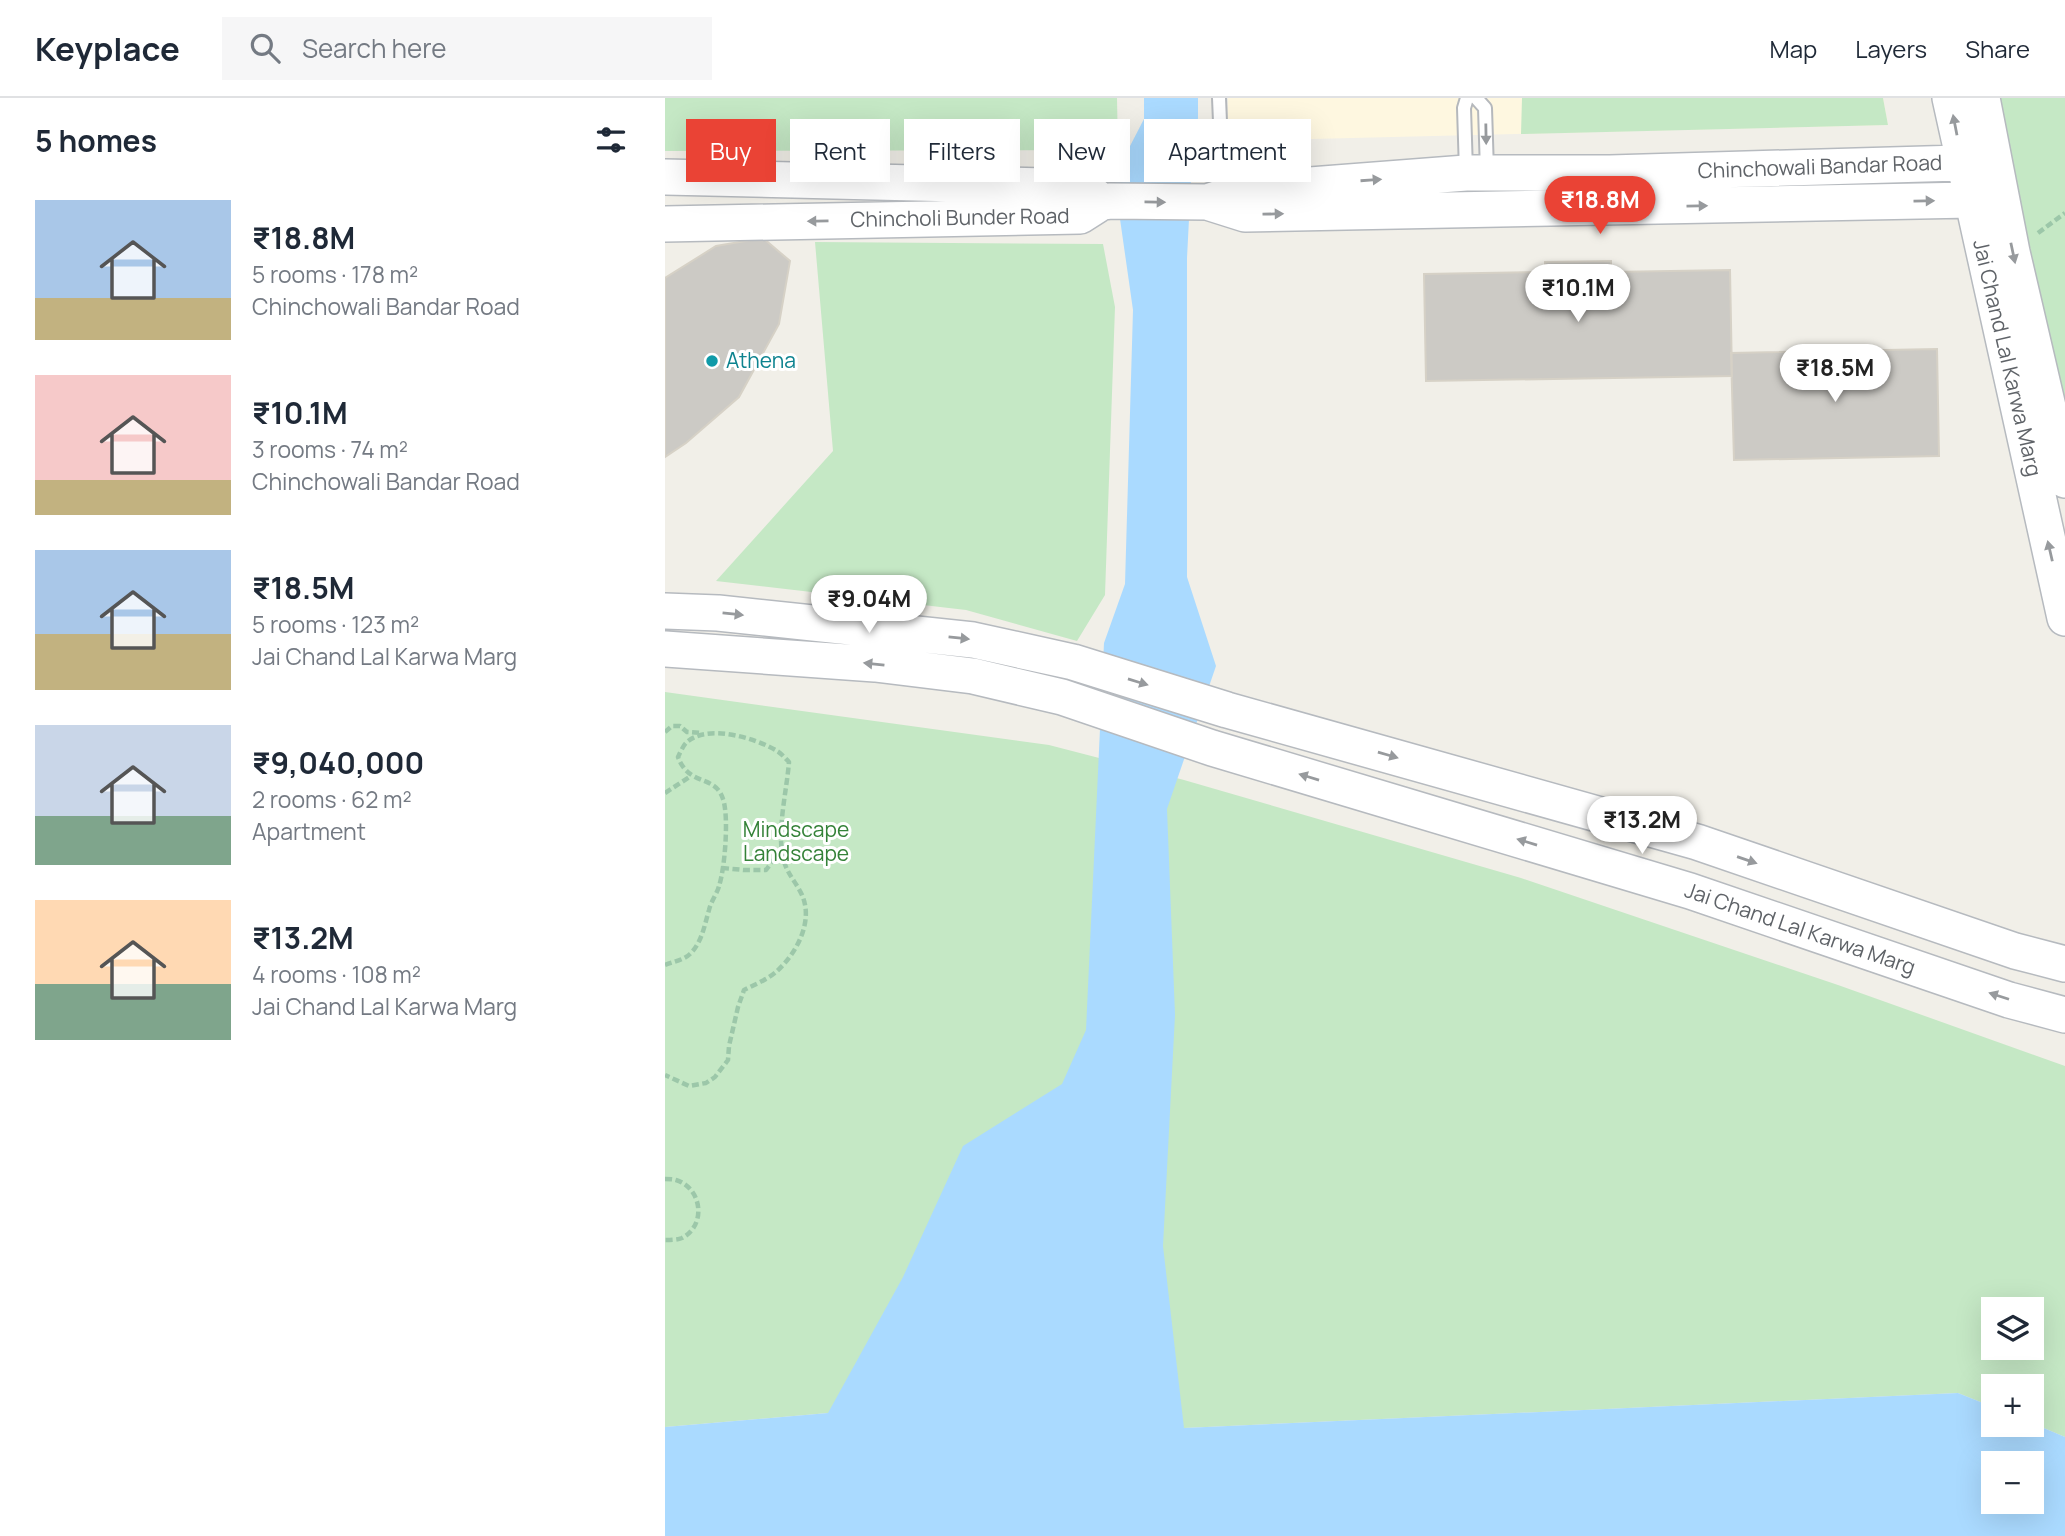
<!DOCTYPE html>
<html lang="en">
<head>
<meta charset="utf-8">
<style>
  :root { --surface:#fff; --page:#f6f6f7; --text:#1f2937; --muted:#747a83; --line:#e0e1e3; --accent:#ea4335 }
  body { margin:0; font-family:Manrope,sans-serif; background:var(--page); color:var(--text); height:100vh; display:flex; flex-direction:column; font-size:26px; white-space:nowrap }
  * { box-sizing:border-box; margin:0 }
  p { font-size:23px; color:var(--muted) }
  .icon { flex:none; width:38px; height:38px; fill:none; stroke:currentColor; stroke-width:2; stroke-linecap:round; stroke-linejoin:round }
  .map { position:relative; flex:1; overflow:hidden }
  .details { display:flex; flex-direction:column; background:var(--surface); width:665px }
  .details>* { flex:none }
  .top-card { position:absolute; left:21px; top:21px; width:665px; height:63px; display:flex; gap:14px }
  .tools { position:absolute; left:1316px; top:1199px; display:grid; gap:14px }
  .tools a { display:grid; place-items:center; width:63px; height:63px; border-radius:0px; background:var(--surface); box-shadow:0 7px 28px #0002; font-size:35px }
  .price { position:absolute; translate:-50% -60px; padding:0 16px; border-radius:24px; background:#fff; color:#222; font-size:23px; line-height:46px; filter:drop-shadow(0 2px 4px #0008) }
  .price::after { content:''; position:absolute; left:50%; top:42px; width:21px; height:16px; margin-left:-10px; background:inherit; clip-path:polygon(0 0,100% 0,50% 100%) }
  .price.on { background:var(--accent); color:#fff }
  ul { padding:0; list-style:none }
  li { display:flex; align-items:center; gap:21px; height:175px; padding:0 35px }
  li span { display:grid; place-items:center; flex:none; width:196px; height:140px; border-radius:0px; color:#555 }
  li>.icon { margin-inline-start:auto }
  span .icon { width:84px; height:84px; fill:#fffc; stroke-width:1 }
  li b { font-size:30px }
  h2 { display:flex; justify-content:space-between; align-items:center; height:84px; padding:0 35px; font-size:30px }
  .tag { padding:0 24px; border-radius:0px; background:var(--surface); box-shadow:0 7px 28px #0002; font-size:24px; line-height:63px }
  .tag.on { background:var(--accent); color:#fff }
  header { display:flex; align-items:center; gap:42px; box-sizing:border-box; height:98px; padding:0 35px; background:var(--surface); border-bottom:2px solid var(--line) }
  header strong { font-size:33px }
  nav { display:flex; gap:38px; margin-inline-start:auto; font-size:24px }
  .search { width:490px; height:63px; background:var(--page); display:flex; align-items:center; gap:18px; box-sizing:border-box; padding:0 24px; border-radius:0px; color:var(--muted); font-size:26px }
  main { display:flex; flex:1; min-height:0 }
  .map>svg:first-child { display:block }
</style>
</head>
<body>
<header>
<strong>Keyplace</strong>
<div class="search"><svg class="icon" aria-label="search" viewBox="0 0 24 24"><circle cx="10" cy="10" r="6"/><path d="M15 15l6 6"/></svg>Search here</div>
<nav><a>Map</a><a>Layers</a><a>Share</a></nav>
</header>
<main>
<section class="details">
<h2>5 homes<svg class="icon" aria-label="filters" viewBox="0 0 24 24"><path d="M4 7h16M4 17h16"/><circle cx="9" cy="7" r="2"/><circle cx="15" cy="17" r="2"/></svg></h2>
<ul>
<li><span style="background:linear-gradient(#a9c7e8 70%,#c2b280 0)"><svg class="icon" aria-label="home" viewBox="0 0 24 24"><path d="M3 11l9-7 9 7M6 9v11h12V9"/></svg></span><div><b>₹18.8M</b><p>5 rooms · 178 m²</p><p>Chinchowali Bandar Road</p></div></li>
<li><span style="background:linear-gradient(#f6c9c9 75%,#c2b280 0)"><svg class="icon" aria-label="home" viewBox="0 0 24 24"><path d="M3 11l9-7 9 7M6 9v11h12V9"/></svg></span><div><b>₹10.1M</b><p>3 rooms · 74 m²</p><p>Chinchowali Bandar Road</p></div></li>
<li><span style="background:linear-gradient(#a9c7e8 60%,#c2b280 0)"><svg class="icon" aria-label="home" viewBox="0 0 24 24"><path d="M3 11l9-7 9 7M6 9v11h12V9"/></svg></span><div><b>₹18.5M</b><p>5 rooms · 123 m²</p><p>Jai Chand Lal Karwa Marg</p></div></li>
<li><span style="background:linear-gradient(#c9d6e8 65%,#7fa58c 0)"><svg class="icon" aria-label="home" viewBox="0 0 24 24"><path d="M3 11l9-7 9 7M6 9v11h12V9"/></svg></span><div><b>₹9,040,000</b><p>2 rooms · 62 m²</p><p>Apartment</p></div></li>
<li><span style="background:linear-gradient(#ffd9b3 60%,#7fa58c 0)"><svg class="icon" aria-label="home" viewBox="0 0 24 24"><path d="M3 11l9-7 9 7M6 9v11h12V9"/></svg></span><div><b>₹13.2M</b><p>4 rooms · 108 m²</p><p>Jai Chand Lal Karwa Marg</p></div></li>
</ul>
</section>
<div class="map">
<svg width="1400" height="1438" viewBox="0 0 1400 1438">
  <rect width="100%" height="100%" fill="#f1efe8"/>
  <path fill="#fef7e0" d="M563,0h655l5,27 -661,16z"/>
  <path fill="#c5e8c5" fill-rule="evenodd" d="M0,0h452l1,52 -453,1z
    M857,0h361l5,27 -367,9z
    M1328,0h72v344z
    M150,144l288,2 12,63 -10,288 -28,46 -111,-31 -250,-29 117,-130z
    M0,594l384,53 135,35 337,98 317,107 227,81v371l-33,-14v-37h-39v21l-35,-14 -774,35 -356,-15 -163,14zM1328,1211h39v39h-39z"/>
  <path fill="#aadaff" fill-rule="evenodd" d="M479,0h54v20l-6,43 -5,97v319l29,89 -49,143 8,206 -12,231 21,182 774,-35 35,14v17l39,-1 33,14v99h-1400v-109l163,-14 75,-136 60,-131 99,-62 24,-54 18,-387 21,-59 8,-274 -19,-133 30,-58zM1328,1365h39v39h-39z"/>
  <path fill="#cccac5" stroke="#d6d1c6" stroke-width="2" d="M98,140l27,23 -11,63 -40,73 -53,46 -21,14v-179l51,-32z
    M946,163v11l119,-2 2,106 -306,5 -2,-107 121,-2v-10z
    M1272,251l2,107 -205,4 -3,-107z"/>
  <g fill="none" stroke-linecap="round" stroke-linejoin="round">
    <defs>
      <path id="lane" d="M554,0l4,95
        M811,0l9,10 2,63
        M801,73l-2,-63 3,-10"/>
      <path id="secondary" d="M1285,0l115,520
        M1317,0l30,154 53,228
        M0,79l419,10 18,15
        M542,104l38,12 726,-14 30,-4
        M0,126l415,-8 22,-14 9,-1 96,1 36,-12 223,-17h144l384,-11
        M0,513l53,2 255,27 100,22 154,48 470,132 318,109 50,13
        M0,551l210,15 98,12 89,21 150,51 478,143 319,109 56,15"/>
    </defs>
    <use href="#lane" stroke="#b5b8bc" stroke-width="16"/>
    <use href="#secondary" stroke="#b6babf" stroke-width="38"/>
    <path stroke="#9cc7a9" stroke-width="4.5" stroke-dasharray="7 3.5" stroke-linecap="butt" d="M1373,135l27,-20
      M0,634l7,-6h8l7,6 14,1
      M0,695l26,-17
      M57,770l22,2h22l15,-20
      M0,867c7,-3 19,-5 25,-11 12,-12 14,-27 19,-44 2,-9 8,-16 10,-24 6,-18 10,-70 4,-87 -8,-25 -34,-12 -45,-42 2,-4 5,-11 8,-14 20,-20 70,-5 91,8 4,2 8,7 12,11 -2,26 -11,64 -7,90 3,21 12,26 20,43 12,27 -6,59 -26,77 -8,7 -22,13 -32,18l-6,17 -9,39 -1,14 -13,17 -9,6 -17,3 -24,-11
      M0,1081c4,0 8,0 11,1 26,8 31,45 6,58 -5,2 -12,2 -17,2"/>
    <use href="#lane" stroke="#fff" stroke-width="12"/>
    <use href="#secondary" stroke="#fff" stroke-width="35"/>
  </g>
  <defs><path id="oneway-solid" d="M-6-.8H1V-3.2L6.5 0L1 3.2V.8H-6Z" transform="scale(1.75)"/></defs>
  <g fill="#979a9d">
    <use href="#oneway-solid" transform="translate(1290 27) rotate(-101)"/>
    <use href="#oneway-solid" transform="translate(821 36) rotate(89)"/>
    <use href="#oneway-solid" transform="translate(706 82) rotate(-4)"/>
    <use href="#oneway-solid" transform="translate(1259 103) rotate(-1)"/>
    <use href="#oneway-solid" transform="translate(490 104) rotate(1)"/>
    <use href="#oneway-solid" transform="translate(1032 108) rotate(-1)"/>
    <use href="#oneway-solid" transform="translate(608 116) rotate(-1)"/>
    <use href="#oneway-solid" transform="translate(153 123) rotate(179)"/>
    <use href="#oneway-solid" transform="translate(1348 155) rotate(78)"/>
    <use href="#oneway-solid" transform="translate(1385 453) rotate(-103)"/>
    <use href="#oneway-solid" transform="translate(68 516) rotate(6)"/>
    <use href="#oneway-solid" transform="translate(294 540) rotate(6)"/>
    <use href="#oneway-solid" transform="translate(209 566) rotate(-174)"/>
    <use href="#oneway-solid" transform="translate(473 584) rotate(17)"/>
    <use href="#oneway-solid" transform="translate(723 657) rotate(16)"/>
    <use href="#oneway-solid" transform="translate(644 679) rotate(-163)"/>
    <use href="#oneway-solid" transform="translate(862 744) rotate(-163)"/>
    <use href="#oneway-solid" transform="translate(1082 762) rotate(19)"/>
    <use href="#oneway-solid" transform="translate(1334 898) rotate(-162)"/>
  </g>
  <circle fill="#0f9aa8" stroke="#fff" stroke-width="2.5" cx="47" cy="263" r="7"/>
  <g text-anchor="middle" stroke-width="6" stroke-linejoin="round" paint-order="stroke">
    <g font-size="21" fill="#5f6368" stroke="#fff">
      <text transform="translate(1155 69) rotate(-2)" y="7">Chinchowali Bandar Road</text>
      <text transform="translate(295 120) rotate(-1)" y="7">Chincholi Bunder Road</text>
      <text transform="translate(1342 260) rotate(77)" y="7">Jai Chand Lal Karwa Marg</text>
      <text transform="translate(1135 831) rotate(19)" y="7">Jai Chand Lal Karwa Marg</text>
    </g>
    <g font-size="21" fill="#0d838f" stroke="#fff" text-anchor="start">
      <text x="61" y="270">Athena</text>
    </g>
    <g font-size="21" fill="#348238" stroke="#fff">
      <text x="131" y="739">Mindscape<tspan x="131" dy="24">Landscape</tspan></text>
    </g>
  </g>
</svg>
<div class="tools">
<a><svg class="icon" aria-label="layers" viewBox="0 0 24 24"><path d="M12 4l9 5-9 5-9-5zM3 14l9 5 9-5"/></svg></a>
<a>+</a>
<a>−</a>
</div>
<b class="price on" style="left:935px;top:138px">₹18.8M</b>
<b class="price" style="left:913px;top:226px">₹10.1M</b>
<b class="price" style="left:1170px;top:306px">₹18.5M</b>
<b class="price" style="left:204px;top:537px">₹9.04M</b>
<b class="price" style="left:977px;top:758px">₹13.2M</b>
<div class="top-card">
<a class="tag on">Buy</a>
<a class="tag">Rent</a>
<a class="tag">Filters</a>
<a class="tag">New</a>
<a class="tag">Apartment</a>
</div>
</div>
</main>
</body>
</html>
